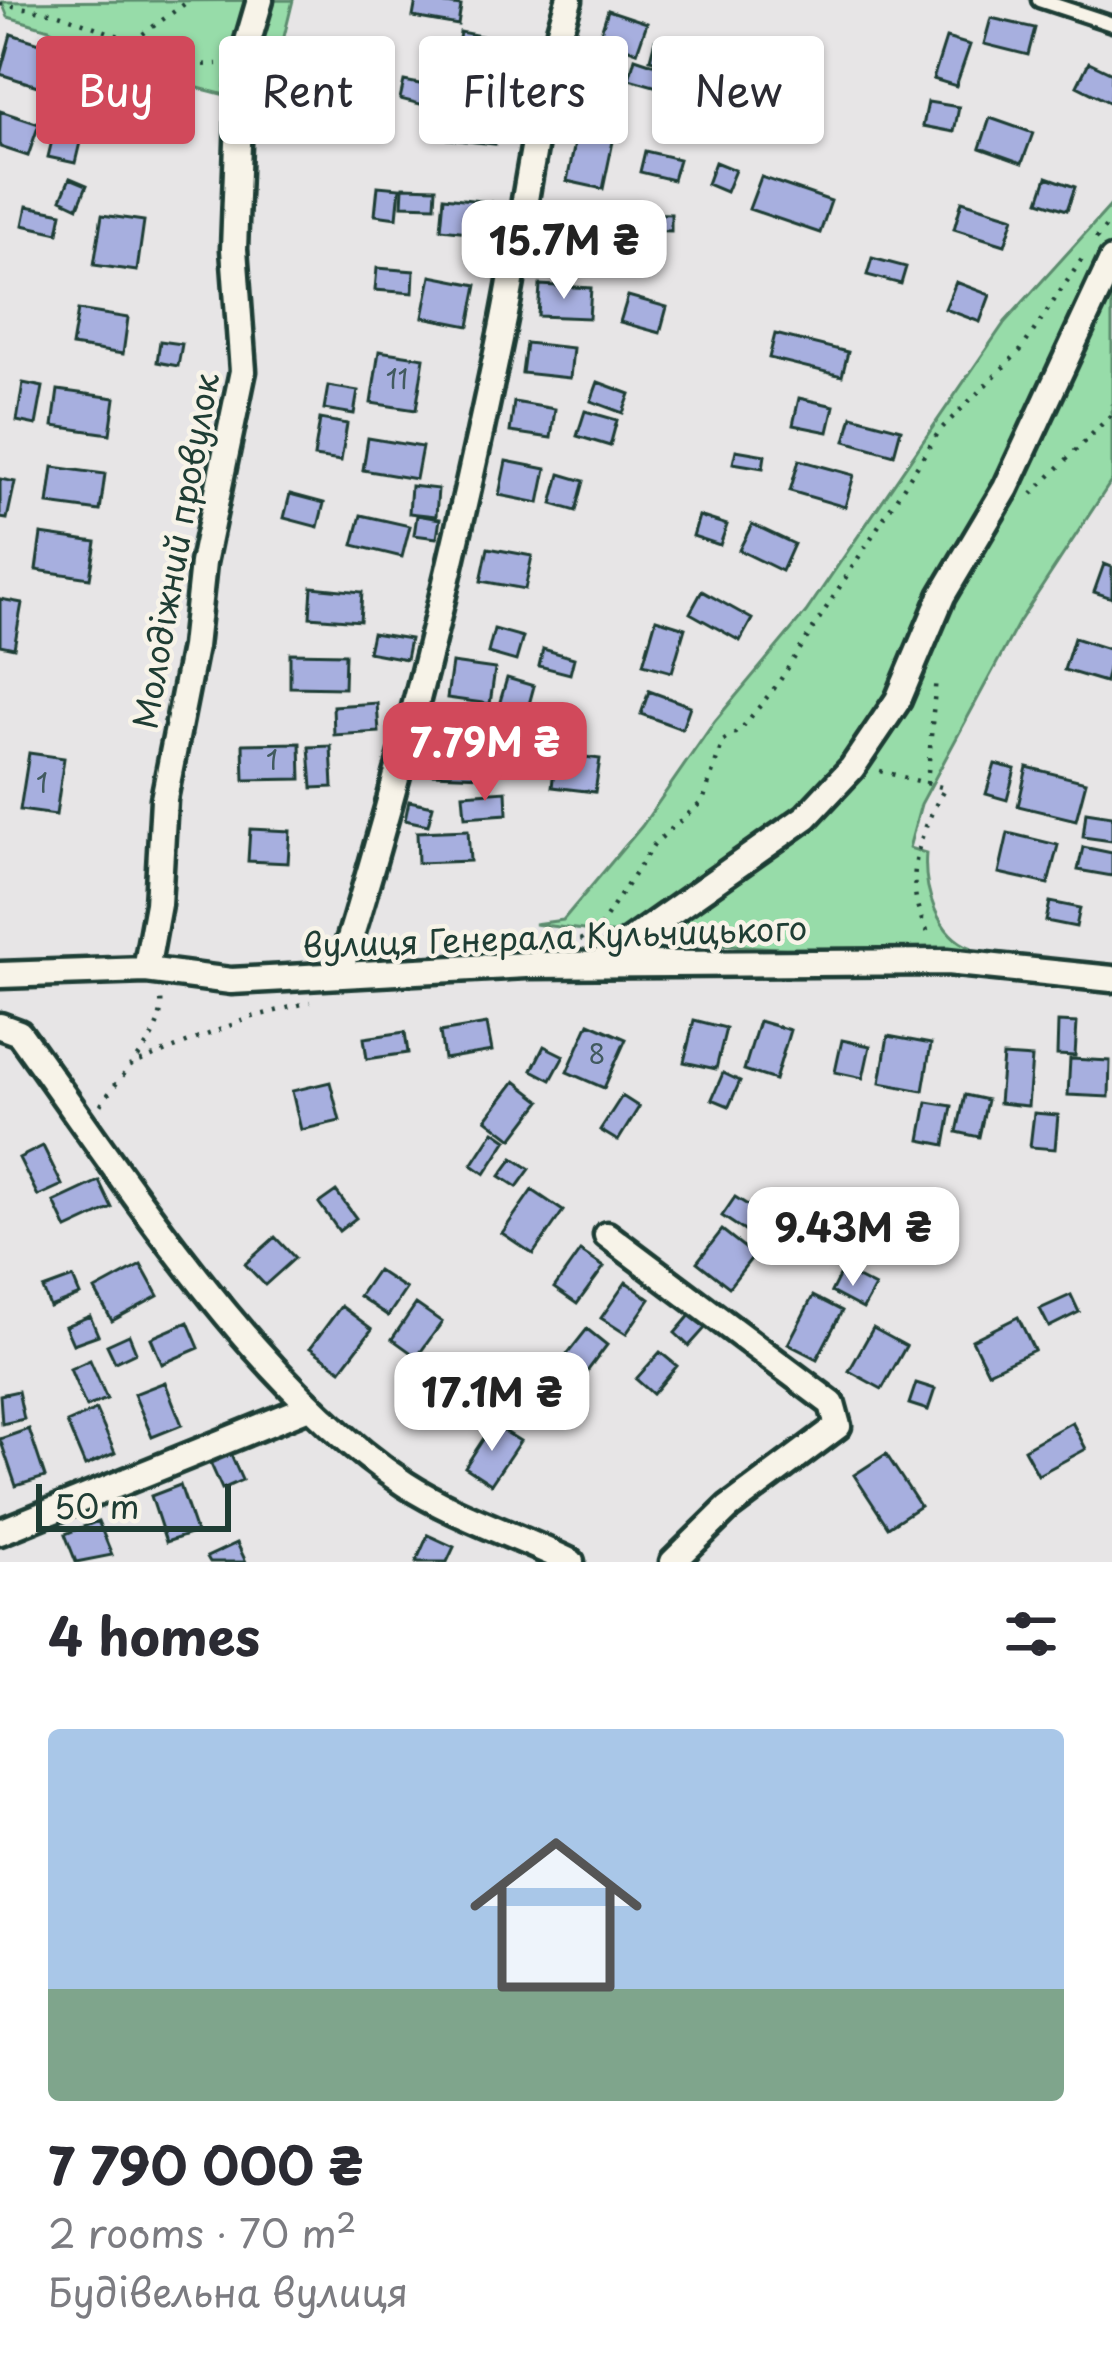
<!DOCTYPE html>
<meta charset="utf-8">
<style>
:root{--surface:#fff;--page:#f2f2f3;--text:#2b2b33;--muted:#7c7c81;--line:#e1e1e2;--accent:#d1495b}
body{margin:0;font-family:"Playpen Sans",sans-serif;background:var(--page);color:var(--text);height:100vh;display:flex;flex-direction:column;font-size:45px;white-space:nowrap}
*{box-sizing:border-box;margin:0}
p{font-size:39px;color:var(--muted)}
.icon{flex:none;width:66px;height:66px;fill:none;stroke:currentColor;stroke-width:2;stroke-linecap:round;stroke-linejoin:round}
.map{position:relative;height:1562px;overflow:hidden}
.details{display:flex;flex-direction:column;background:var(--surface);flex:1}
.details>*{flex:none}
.hud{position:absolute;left:36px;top:36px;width:1041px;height:108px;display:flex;gap:24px}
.scale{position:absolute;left:36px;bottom:30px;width:195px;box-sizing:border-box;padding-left:12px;border:6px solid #1f3d34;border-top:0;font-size:33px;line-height:42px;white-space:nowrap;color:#1f3d34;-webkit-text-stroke:9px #f7f3e8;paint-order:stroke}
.price{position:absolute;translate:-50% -102px;padding:0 27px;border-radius:24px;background:#fff;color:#222;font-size:39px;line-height:78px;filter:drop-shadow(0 3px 6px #0008)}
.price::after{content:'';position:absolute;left:50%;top:72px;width:36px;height:27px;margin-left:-18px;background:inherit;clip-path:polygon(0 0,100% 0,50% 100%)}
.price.active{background:var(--accent);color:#fff}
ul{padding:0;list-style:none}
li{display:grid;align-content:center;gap:24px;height:636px;padding:0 48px}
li+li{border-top:3px solid var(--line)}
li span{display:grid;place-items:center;height:372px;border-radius:12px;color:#555}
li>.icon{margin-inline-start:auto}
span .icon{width:216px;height:216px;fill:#fffc;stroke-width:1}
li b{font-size:51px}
h2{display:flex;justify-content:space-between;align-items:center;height:144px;padding:0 48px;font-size:51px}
.chip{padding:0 42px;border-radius:12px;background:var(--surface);box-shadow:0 3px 9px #0004;font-size:42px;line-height:108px}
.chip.active{background:var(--accent);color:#fff}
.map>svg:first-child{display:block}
.green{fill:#97dca9;stroke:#5b8c6e;stroke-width:3}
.building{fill:#a7afdf;stroke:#1f3d34;stroke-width:3}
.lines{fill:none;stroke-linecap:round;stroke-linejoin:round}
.lane-casing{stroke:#1f3d34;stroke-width:21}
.street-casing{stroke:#1f3d34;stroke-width:33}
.path{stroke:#1f3d34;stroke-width:4.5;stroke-dasharray:3 9;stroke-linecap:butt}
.lane{stroke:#f7f3e8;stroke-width:12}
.street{stroke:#f7f3e8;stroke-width:24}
.labels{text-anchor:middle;stroke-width:9;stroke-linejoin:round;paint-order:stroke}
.number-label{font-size:27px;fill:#415a5f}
.street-label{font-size:33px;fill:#1f3d34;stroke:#f7f3e8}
</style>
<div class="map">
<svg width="1112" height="1562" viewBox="0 0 1112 1562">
<rect width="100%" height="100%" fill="#e7e5e6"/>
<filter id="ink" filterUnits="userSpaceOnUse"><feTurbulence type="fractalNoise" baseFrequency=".00833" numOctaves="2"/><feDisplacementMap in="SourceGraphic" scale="24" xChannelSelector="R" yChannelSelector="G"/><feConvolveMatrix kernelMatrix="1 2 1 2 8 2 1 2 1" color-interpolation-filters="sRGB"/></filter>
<g filter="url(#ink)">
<path class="green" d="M293 0 267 106 122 68 49 29 8 17 2 2Z
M1112 204V480L1019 622 921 804 909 848 926 853C923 888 937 936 972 948 827 958 678 942 534 924L563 920 642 826 715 721 806 612 1005 322Z"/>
<path class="building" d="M416 0 461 6 458 25 413 17Z
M608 10 647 23 637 52 599 38Z
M991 18 1035 28 1028 55 984 44Z
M460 32 517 43 510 81 454 71Z
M11 34 59 49 47 89 0 74Z
M946 38 970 45 956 86 933 79Z
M655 40 686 49 680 68 650 59Z
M635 58 674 71 668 90 629 79Z
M1089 62 1112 73 1111 103 1077 86Z
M581 66 623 77 613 113 571 102Z
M404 81 440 88 436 108 400 99Z
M86 88 104 91 100 120 81 117Z
M928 102 959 107 954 132 923 126Z
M452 103 499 108 495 144 448 139Z
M0 111 39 124 28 156 0 147Z
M990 118 1033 133 1022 163 980 148Z
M56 124 83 130 75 163 48 157Z
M579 124 615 132 603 189 567 181Z
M645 151 679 159 673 180 640 172Z
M715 162 735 170 726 192 707 184Z
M761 177 831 201 820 233 749 209Z
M1047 177 1075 187 1067 210 1039 201Z
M70 178 87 185 78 207 61 199Z
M378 186 400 188 397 218 375 215Z
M403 187 436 188 435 206 402 205Z
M444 197 491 202 487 234 441 229Z
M962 201 1014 217 1005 245 954 229Z
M558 204 606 214 599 244 552 233Z
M27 206 62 213 58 233 23 225Z
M636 213 671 214V231L636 230Z
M102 215 144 221 137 271 94 265Z
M872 258 906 267 901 284 867 275Z
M377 268 414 271 413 293 375 290Z
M431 276 477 285 469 326 423 317Z
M956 282 990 295 980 322 945 309Z
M540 285 591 288 589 318 538 316Z
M628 296 667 307 660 333 620 322Z
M78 310 128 318 123 354 72 346Z
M775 334 848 352 842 376 769 358Z
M160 341 182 344 178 366 157 362Z
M526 343 573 348 570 378 522 373Z
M379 351 424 358 416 410 371 403Z
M598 382 630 394 623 413 591 401Z
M23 383 43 387 36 425 17 421Z
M328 386 358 391 354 414 324 409Z
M58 390 115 398 110 434 53 426Z
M799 398 834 406 828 432 793 425Z
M514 402 555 409 551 438 510 432Z
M585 411 617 420 610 446 577 436Z
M852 416 901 429 894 455 845 441Z
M320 419 347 424 341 461 314 457Z
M368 438 422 447 416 479 363 470Z
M736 450 765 455 763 468 733 463Z
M799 460 854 475 845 507 790 491Z
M506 461 546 469 539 503 499 495Z
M53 467 105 474 100 511 48 504Z
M560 474 584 481 576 511 552 504Z
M0 479 15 482 7 519 0 518Z
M411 486 438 489 436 516 409 513Z
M290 494 324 503 318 527 284 518Z
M361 515 410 526 402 557 353 545Z
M417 515 440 519 437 538 414 535Z
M699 516 727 525 720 545 693 536Z
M752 524 794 544 782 571 739 550Z
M41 534 96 542 90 578 36 570Z
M488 548 532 556 525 589 481 581Z
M1104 564 1112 567V598L1094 592Z
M312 587 362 592 360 621 310 617Z
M702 591 752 619 740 641 690 613Z
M0 599 22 603 14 648 0 645Z
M656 619 685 628 672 672 643 664Z
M494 629 523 637 516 661 488 653Z
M372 633 410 639 406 659 368 652Z
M1074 638 1112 650 1105 682 1064 670Z
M543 649 574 658 570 674 539 666Z
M290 653 345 654 344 688 290 687Z
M452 663 495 669 490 704 447 698Z
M507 678 534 686 524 723 496 715Z
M649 691 690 706 682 729 641 714Z
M377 703 379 732 334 735 333 706Z
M435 741 484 744 483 776 433 774Z
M300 743 301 779 244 780 243 744Z
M331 746 333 787 312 788 309 747Z
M29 753 64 758 56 815 20 810Z
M556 753 600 759 595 792 552 787Z
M995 764 1015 769 1007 800 986 794Z
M1027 767 1086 782 1076 820 1018 806Z
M506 791 507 814 465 817 463 794Z
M409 801 433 806 428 825 405 820Z
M1086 812 1112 816V841L1083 837Z
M250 829 290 831 288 863 248 861Z
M468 830 470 861 418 863 417 832Z
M1008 833 1058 845 1048 884 999 873Z
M1083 847 1112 853V876L1078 870Z
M1050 902 1080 908 1076 927 1046 921Z
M694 1020 726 1028 716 1069 684 1062Z
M759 1021 790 1030 775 1080 744 1070Z
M1058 1022 1077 1023 1075 1056 1057 1055Z
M589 1023 626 1039 604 1088 567 1072Z
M487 1024 492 1051 444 1059 440 1032Z
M405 1032 408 1053 367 1059 364 1038Z
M888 1036 931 1044 923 1091 880 1083Z
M842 1040 870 1046 863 1078 835 1072Z
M544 1046 564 1056 551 1080 532 1070Z
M1003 1056 1032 1058 1028 1106 999 1103Z
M1070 1059 1110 1061 1109 1097 1068 1095Z
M723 1073 740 1081 729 1106 712 1099Z
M515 1081 541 1101 512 1139 486 1119Z
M330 1082 340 1121 301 1130 292 1091Z
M965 1095 987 1100 979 1137 957 1132Z
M622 1096 639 1107 618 1141 600 1130Z
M927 1102 952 1106 945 1145 920 1140Z
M1034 1113 1058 1115 1055 1149 1030 1147Z
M494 1131 507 1140 485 1174 472 1165Z
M43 1146 62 1185 38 1196 19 1158Z
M513 1158 530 1169 517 1187 500 1176Z
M99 1181 112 1208 67 1229 54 1202Z
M532 1190 563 1211 533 1254 502 1233Z
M336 1191 356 1218 339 1231 319 1203Z
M735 1197 762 1214 749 1234 722 1216Z
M775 1214 790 1223 778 1242 763 1233Z
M722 1230 754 1255 729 1287 697 1262Z
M275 1237 295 1258 265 1285 245 1264Z
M580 1251 604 1267 577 1304 554 1288Z
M141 1265 158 1296 112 1321 95 1290Z
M377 1270 406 1289 388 1316 359 1296Z
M842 1270 875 1287 863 1309 831 1292Z
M73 1278 80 1295 50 1307 43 1289Z
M626 1282 650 1299 626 1334 601 1318Z
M1071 1295 1079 1312 1049 1327 1040 1309Z
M813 1296 842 1311 817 1359 788 1344Z
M416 1304 442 1322 417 1357 392 1339Z
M341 1306 372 1329 341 1370 310 1348Z
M692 1313 707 1326 689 1346 675 1333Z
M90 1316 98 1335 73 1344 65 1326Z
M1018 1317 1034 1350 988 1372 972 1340Z
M188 1322 199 1348 162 1364 151 1338Z
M873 1328 906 1346 882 1389 849 1371Z
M587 1329 607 1345 586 1373 565 1357Z
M129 1335 136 1352 115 1362 107 1345Z
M660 1352 677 1366 653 1394 636 1379Z
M90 1360 107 1399 86 1407 70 1369Z
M436 1372 455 1383 436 1416 416 1405Z
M526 1375 548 1391 529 1418 507 1402Z
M165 1382 182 1425 152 1437 134 1394Z
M916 1383 935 1389 928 1410 909 1404Z
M18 1391 24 1419 2 1424 0 1395Z
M96 1410 115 1453 85 1466 67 1423Z
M1072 1422 1086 1449 1038 1475 1024 1449Z
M493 1424 520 1441 491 1484 465 1467Z
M29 1429 45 1477 16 1486 0 1439Z
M230 1453 242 1480 222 1489 210 1462Z
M886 1454 920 1506 888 1527 854 1475Z
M180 1485 196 1532 166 1542 151 1496Z
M98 1521 112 1555 76 1562 65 1534Z
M428 1535 454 1547 447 1562H416Z
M237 1543 246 1562H210L207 1557Z"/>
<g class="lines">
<defs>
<path id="lane" d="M1039 0 1112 24"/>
<path id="street" d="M599 963 806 817 852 768 898 700 942 596 1006 488 1112 260
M146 970 158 904 164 799 194 647 203 563 243 371 234 249 241 65 260 0
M339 974C403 771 457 547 500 339 524 226 534 110 569 0
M0 975 146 970 231 981 526 965 947 962 1112 979
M0 1026 19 1033C124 1178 255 1385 405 1484 454 1516 518 1536 571 1562
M607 1235 832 1404 838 1426 728 1508 673 1562
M0 1532 309 1407"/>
</defs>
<use href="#lane" class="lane-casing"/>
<use href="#street" class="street-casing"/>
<path class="path" d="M0 4 56 13 133 41 179 66 217 64
M133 41 190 0
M1096 239 1112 219
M1032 494 1112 414
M880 771 945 788C917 836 900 887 931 938
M927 784 936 677
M580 940 599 928 654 844 703 801 723 741 741 729 777 685 940 430 1021 350 1086 253
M129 1066 249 1018 310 1002
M101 1105C121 1071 165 1040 161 998"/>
<use href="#lane" class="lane"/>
<use href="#street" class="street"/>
</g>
</g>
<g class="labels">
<g class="number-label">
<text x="397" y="389">11</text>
<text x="272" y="770">1</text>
<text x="42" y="793">1</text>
<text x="597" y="1064">8</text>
</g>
<g class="street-label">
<text transform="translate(176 551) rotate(-80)" y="12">Молодіжний провулок</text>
<text transform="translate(555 937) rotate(-2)" y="12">вулиця Генерала Кульчицького</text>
</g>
</g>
</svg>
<div class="scale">50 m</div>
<b class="price" style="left:564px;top:302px">15.7M ₴</b>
<b class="price active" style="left:485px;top:804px">7.79M ₴</b>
<b class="price" style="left:853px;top:1289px">9.43M ₴</b>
<b class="price" style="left:492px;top:1454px">17.1M ₴</b>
<div class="hud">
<a class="chip active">Buy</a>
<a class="chip">Rent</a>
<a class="chip">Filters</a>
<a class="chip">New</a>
</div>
</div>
<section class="details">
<h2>4 homes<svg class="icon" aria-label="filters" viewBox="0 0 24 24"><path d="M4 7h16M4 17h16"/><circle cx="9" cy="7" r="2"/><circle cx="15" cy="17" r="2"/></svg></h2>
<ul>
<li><span style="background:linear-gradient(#a9c7e8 70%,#7fa58c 0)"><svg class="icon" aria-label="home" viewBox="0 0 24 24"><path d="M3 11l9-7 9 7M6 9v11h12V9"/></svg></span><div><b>7 790 000 ₴</b><p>2 rooms · 70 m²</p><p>Будівельна вулиця</p></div></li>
</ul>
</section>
